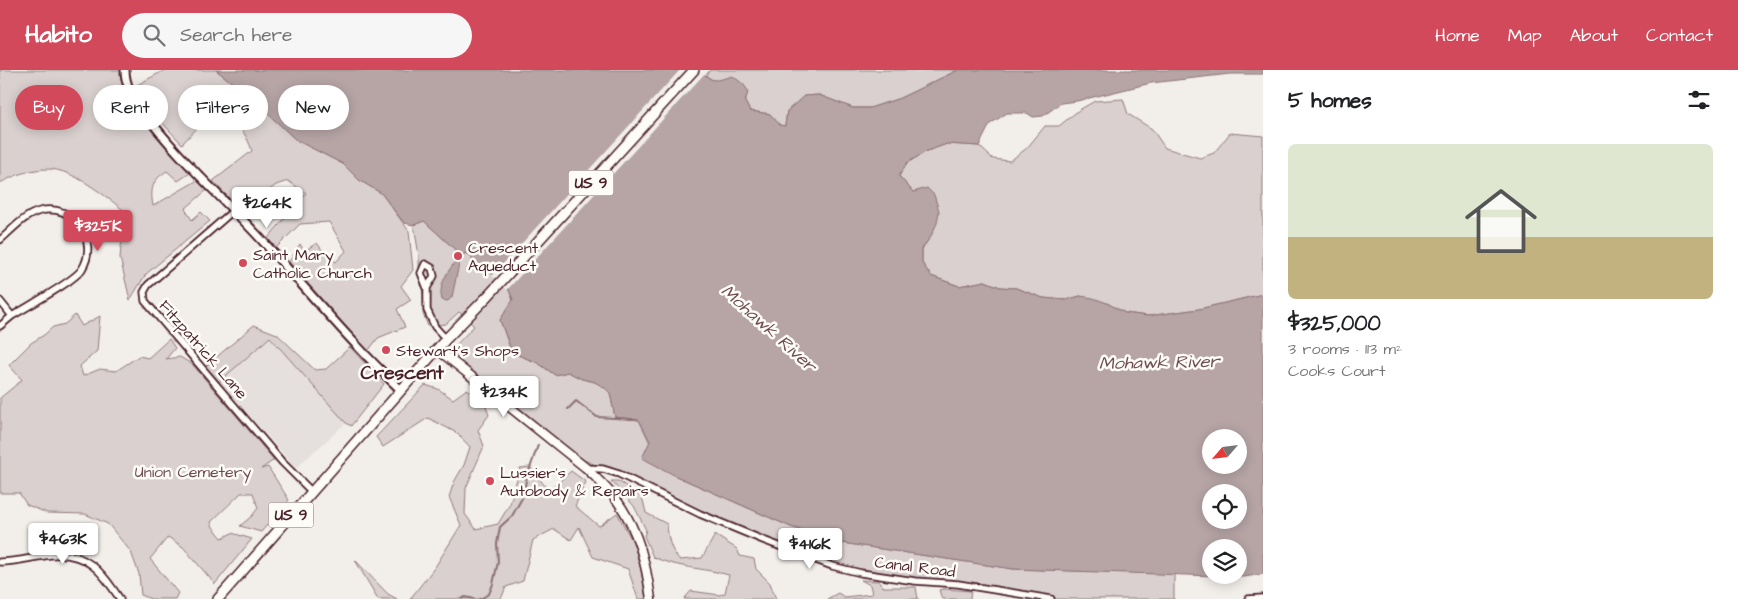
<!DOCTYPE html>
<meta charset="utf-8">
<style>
:root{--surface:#fff;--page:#f6f6f6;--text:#202124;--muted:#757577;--line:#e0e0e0;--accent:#d1495b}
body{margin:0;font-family:"Architects Daughter",sans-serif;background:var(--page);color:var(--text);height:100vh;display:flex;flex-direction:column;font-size:19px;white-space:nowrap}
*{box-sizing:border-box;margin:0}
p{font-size:16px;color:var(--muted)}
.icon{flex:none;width:28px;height:28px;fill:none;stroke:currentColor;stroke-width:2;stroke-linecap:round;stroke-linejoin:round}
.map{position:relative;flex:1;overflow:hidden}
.panel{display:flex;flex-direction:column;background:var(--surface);width:475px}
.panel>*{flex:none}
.banner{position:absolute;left:15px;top:15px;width:475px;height:45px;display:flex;gap:10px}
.needle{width:32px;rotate:242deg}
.controls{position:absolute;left:1202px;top:359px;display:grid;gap:10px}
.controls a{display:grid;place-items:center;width:45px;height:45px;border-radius:50%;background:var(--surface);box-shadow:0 2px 12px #0003;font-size:25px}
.price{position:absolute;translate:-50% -42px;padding:0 11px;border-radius:5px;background:#fff;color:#222;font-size:16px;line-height:32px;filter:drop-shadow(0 1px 2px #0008)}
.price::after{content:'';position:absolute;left:50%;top:30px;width:15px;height:11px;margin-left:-8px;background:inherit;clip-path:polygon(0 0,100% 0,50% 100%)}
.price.on{background:var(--accent);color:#fff}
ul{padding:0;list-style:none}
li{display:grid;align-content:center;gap:10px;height:265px;padding:0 25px}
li+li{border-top:1px solid var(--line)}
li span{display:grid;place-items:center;height:155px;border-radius:8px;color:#555}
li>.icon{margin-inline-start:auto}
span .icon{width:90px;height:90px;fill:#fffc;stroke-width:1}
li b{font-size:21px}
h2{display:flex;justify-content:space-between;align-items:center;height:60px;padding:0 25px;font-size:21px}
.tag{padding:0 18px;border-radius:22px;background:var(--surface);box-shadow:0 2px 12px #0003;font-size:18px;line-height:45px}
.tag.on{background:var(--accent);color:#fff}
header{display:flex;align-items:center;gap:30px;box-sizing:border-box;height:70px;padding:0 25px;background:var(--accent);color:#fff}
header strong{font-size:24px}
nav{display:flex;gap:28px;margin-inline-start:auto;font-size:18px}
.search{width:350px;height:45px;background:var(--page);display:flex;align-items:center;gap:12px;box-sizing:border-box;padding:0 18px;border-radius:28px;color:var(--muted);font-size:19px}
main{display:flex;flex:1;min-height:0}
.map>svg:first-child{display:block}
.built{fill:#e5dfdd}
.green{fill:#d9d0cf;stroke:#92787d}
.water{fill:#b7a5a6;stroke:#8b6f75;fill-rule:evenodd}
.pier{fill:#f2efeb}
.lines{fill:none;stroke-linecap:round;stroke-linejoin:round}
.stream{stroke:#8b6f75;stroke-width:2}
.minor-casing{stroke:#4a1f2b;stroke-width:9}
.tertiary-casing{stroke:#4a1f2b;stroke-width:11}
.secondary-casing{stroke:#4a1f2b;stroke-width:11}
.primary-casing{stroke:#4a1f2b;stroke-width:12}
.minor{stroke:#fdfcf7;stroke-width:5.5}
.tertiary{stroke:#fdfcf7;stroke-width:7}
.secondary{stroke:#fdfcf7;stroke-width:8}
.primary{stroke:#fdfcf7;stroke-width:9}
.poi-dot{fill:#d1495b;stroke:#fdfcf7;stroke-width:2}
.labels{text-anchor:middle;stroke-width:5;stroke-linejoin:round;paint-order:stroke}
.shield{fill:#fdfcf7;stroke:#806168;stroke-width:1}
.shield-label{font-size:15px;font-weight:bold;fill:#4a1f2b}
.poi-label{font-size:16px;fill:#4a1f2b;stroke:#fdfcf7;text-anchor:start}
.street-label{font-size:16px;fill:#4a1f2b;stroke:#fdfcf7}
.park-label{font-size:16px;fill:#6e4b54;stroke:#fdfcf7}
.water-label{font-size:18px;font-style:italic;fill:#704e56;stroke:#fdfcf7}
.quarter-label{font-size:19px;font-weight:bold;fill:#4a1f2b;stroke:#fdfcf7}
</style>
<header>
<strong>Habito</strong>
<div class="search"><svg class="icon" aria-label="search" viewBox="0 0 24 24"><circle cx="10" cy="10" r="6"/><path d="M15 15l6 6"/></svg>Search here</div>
<nav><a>Home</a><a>Map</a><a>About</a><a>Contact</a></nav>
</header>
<main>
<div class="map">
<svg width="1263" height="529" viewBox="0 0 1263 529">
<rect width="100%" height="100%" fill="#f2efeb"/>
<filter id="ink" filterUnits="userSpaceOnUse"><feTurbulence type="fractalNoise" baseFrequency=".02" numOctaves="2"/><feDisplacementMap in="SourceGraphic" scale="10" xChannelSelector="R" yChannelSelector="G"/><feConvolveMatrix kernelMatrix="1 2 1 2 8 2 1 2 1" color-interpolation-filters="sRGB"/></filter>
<g filter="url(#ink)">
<path class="built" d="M270 267 346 353 296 398 219 312Z"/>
<path class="green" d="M0 0H120C122 37 149 56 172 81 178 88 184 96 190 103L178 111 167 101C152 110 150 119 153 136L198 110 208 119 185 139 192 150 201 142 210 151 146 204 130 230 120 188 123 157 122 139C104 125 72 99 48 99 31 99 15 105 0 113Z
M165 0H216L248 25 296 70 343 94 359 110 381 123 409 161 413 200 401 216 411 230 397 239 405 257 378 268 368 281 289 192 300 174 304 181 317 173 325 184 336 192 346 181 329 152 300 154 276 178 268 168 306 123 288 111 276 115 242 142 213 111 252 81C247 63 231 43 216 32L202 36V53L182 74 142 31 135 16Z
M710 0H958L900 28 870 38H853L819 25 804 26 787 41 785 56H780L770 44 750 41 745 32 748 21C730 0 719 19 706 5Z
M1123 29 1128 44 1152 59 1165 78 1200 88 1214 83 1230 63 1263 66V224L1199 239 1148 246 1125 243 1107 233 1080 226 1067 230 1043 228 1016 218 1000 217 985 211 959 216 931 206 922 193V179L931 166 913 122 899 106 907 93 927 81 947 74 979 76 993 89 1010 91 1027 78 1045 56H1059L1079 40 1095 31Z
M424 151 461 185 446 205 457 199 460 189 465 183 472 186 480 200 486 199C499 208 509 215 513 231L500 250 510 278 518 285 538 293 555 305 568 302 582 309 595 312 605 318 610 323 615 347 639 350 661 396 676 406 791 457 842 473 1013 499 1174 504V529H1051L861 503 821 493 584 390 546 362 456 288 454 277 474 256 459 242 446 254 428 256 423 244V225L419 202V186L414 155Z
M75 245 82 256 100 246 97 281 80 296 83 306 100 299 116 301 139 286 148 288 169 269 175 278 166 289 180 287 193 295 274 390 261 399 268 397 289 430 261 462 240 456 252 446 258 438 253 423H241L211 452 213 457 222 468 232 463 252 469 215 514 183 477 168 467 150 489 178 523 175 529H151L141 525 139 504 131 482 108 454 85 444 47 443 27 435 19 423H0V328L22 310 9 295 31 273 44 265 53 257 65 254Z
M254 255 277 264 315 300 326 299 350 277 384 314 351 356 346 353 270 267 219 312 205 297Z
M425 315 438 319 453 329 467 319 484 331 489 345 478 360 484 376 466 418 465 444 476 459 498 454 510 434 520 398 530 397 549 421 571 401 586 412 575 436 599 456 617 443 633 472 641 500 646 529H638L628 499 593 487 579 457 571 470 554 459 533 470 523 511 506 517 501 529H410L435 497 461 455 449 427 454 412 464 395 470 377 457 363 428 348 383 377 376 367Z
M611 411H618L642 426 646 443 667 454C668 468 670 480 680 490L702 488 715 465 737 479 740 486 754 489 756 499 770 513 776 529H684L691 521 720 525 725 523 729 505C704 498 677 498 653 487L644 466 646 460 634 436Z
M355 490 388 524 397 529H378Z
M861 510 879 511 883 517H916L918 529H827L838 523 844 527 872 524 870 515Z
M944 519 971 521 970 529H942L939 520Z"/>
<path class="water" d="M216 0H700C703 3 706 6 709 8 715 13 726 7 733 6L744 15 748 21 745 32 750 41 770 44 780 55 785 56 787 41 804 26 819 25 853 38H870L900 28 958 0H1263V4H1230L1151 13 1077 31 1061 33 1043 46 1033 47 1027 43H1007L990 54 979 76 947 74 927 81 907 93 899 106 913 122 927 118 934 125 939 141 937 153 931 166 922 179V193L931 206 959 216 985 211 1000 217 1016 218 1043 228 1066 230 1080 226 1093 228 1107 233 1125 243 1148 246 1199 239 1263 224V504L1244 507 1013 499 842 473 791 457 676 406 642 388 650 371 639 350 615 347 610 323 605 318 595 312 582 309 568 302 555 305 538 293 518 285 510 277 500 250 513 230C509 215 499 208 486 200 476 201 471 196 472 186L465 183 460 189 452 227 448 231 442 230C437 213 451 197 461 185L424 151 414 155 404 153 381 123 359 110 343 94 296 70 248 25ZM1211 368H1239V395H1211ZM1211 422H1239V450H1211ZM1211 478H1239V505H1211Z"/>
<path class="pier" d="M680 0H704L706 2 507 220 499 210 492 206Z"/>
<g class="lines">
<path class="stream" d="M568 339 576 331 597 347 632 349
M462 529 465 527 475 529
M480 529 489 524 493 514 498 492 497 474 500 457 512 446 522 428 527 407 538 375"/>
<defs>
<path id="minor" d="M234 140 148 215 144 222 145 231 282 392 311 421
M0 170C12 160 24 145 40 141 73 132 100 171 82 199 75 211 26 237 12 246L0 231
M427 218 434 206 432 198 425 194 421 203 427 218V240L435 257 446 269
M0 256 12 246
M586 398 603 399 619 404 700 444 763 470 832 496 861 503 915 511 958 514 1051 529
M0 492C17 492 33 487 50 485 87 481 101 501 120 529
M1248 529 1263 528"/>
<path id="tertiary" d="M125 0C125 15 134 30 143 41 176 86 221 126 259 167 306 218 350 272 401 320"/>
<path id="secondary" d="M437 279 586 398C597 409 609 419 618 432 639 462 646 494 651 529"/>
<path id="primary" d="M218 529 446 269 488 226 694 0"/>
</defs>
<use href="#minor" class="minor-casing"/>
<use href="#tertiary" class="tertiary-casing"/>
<use href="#secondary" class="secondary-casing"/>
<use href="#primary" class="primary-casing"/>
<use href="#minor" class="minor"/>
<use href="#tertiary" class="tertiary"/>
<use href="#secondary" class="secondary"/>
<use href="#primary" class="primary"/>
</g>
</g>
<g class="poi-dot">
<circle cx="458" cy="186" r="5"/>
<circle cx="243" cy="193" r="5"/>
<circle cx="386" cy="280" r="5"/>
<circle cx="490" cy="411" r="5"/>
</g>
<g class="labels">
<g class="shield">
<rect x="568.5" y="100.5" width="45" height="25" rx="4"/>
<rect x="268.5" y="432.5" width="45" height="25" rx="4"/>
</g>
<g class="shield-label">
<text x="591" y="118">US 9</text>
<text x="291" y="450">US 9</text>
</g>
<g class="poi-label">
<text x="468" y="183">Crescent<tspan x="468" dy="18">Aqueduct</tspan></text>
<text x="253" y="190">Saint Mary<tspan x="253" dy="18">Catholic Church</tspan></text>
<text x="396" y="286">Stewart's Shops</text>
<text x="500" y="408">Lussier's<tspan x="500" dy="18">Autobody &amp; Repairs</tspan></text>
</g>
<g class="street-label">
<text transform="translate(204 279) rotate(49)" y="6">Fitzpatrick Lane</text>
<text transform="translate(915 496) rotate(7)" y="6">Canal Road</text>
</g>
<g class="park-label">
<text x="193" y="407">Union Cemetery</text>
</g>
<g class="water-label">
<text transform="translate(769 258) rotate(42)" y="6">Mohawk River</text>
<text transform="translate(1159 292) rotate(-1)" y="6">Mohawk River</text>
</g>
<g class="quarter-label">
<text x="402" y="309">Crescent</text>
</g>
</g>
</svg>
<div class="controls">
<a><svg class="needle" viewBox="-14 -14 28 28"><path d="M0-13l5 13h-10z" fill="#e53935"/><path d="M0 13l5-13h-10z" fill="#757577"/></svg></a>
<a><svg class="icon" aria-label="locate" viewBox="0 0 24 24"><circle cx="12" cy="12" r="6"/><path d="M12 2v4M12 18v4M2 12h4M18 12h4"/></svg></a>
<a><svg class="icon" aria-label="layers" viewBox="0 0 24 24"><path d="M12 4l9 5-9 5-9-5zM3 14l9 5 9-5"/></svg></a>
</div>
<b class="price" style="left:267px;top:159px">$264K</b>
<b class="price on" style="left:98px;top:182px">$325K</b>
<b class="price" style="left:504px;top:348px">$234K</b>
<b class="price" style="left:63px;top:495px">$463K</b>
<b class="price" style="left:810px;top:500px">$416K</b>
<div class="banner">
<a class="tag on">Buy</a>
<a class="tag">Rent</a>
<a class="tag">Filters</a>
<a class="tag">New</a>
</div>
</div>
<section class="panel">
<h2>5 homes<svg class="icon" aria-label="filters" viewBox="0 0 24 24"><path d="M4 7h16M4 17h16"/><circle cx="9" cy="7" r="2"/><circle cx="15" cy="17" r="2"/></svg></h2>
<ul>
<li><span style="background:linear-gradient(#dfe7d0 60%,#c2b280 0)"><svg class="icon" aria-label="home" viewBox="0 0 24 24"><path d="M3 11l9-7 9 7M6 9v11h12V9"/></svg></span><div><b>$325,000</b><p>3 rooms · 113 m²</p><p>Cooks Court</p></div></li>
</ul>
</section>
</main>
